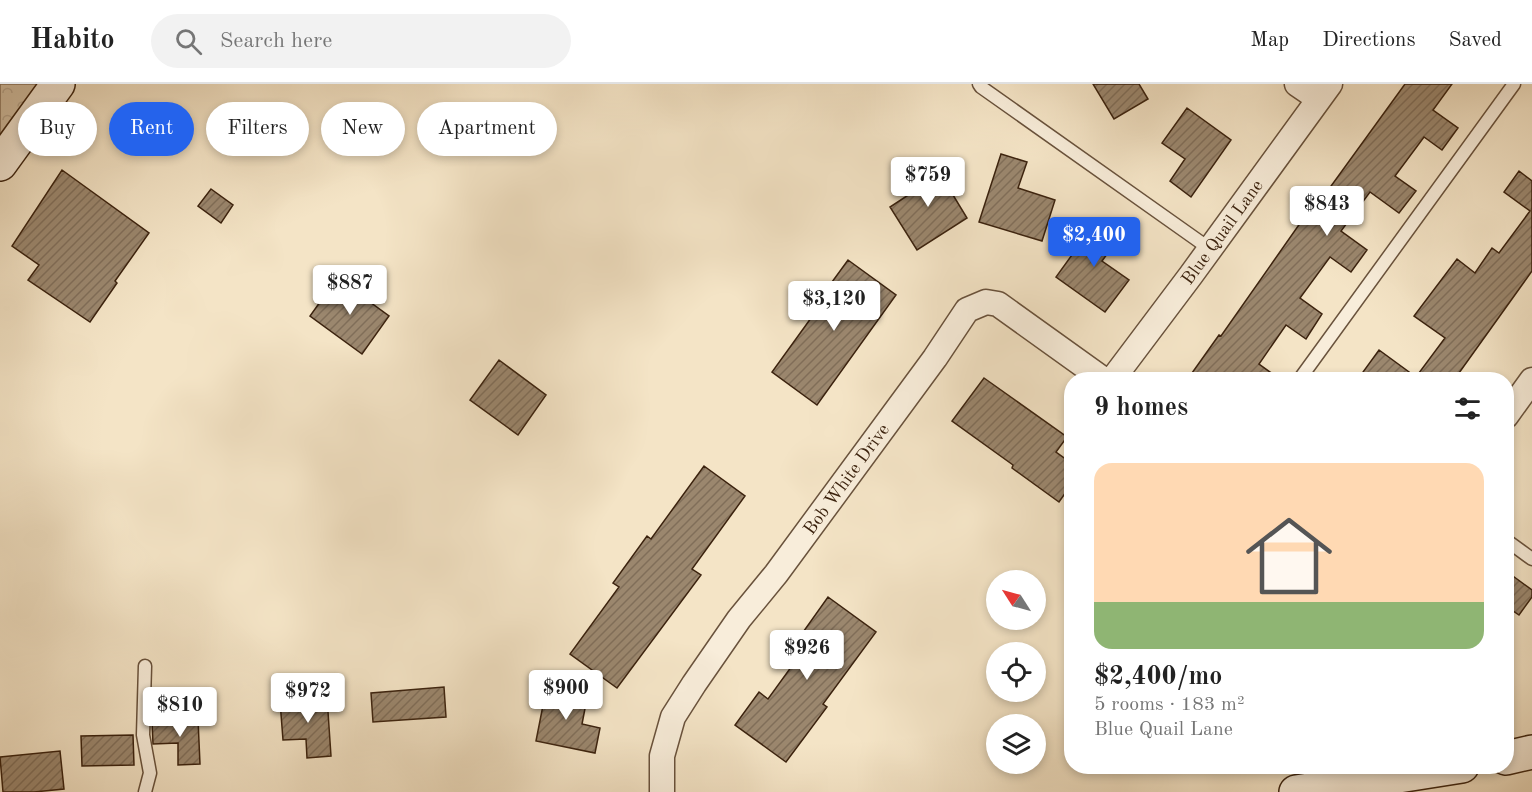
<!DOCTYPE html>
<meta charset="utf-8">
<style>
:root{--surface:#fff;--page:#f2f2f2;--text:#222;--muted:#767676;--line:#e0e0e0;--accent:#2563eb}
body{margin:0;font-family:"Old Standard TT",serif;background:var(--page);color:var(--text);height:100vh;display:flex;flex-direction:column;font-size:22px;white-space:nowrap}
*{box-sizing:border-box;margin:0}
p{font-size:20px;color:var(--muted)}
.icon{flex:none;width:33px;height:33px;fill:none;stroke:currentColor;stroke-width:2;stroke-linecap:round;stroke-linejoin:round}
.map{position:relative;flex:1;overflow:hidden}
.drawer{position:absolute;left:1064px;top:288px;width:450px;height:402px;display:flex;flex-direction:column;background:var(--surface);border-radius:24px;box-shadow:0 3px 9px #0003}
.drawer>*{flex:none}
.banner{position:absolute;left:18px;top:18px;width:570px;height:54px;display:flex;gap:12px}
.needle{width:39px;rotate:306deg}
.buttons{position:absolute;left:986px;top:486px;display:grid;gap:12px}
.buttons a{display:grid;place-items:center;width:60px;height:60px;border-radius:50%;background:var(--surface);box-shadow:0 3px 9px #0003;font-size:30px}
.price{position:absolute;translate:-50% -51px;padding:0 14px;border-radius:6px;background:#fff;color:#222;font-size:20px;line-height:39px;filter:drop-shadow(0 2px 3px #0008)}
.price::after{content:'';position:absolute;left:50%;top:36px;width:18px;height:14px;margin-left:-9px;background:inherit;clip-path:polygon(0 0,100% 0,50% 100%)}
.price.current{background:var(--accent);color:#fff}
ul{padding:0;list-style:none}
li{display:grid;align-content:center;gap:12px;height:318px;padding:0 30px}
li span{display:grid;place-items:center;height:186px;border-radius:18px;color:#555}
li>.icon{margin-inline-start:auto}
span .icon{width:108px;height:108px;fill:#fffc;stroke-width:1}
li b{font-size:26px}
h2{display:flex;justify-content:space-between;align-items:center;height:72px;padding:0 30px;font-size:26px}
.chip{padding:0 21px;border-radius:27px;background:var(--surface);box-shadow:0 3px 9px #0003;font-size:21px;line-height:54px}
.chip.current{background:var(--accent);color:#fff}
header{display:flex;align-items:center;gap:36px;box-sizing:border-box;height:84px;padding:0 30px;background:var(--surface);border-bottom:2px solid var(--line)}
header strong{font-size:28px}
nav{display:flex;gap:33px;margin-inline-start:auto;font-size:21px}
.search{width:420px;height:54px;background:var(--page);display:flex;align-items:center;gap:15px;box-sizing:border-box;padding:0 21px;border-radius:33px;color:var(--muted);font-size:22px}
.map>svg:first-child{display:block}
.forest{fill:url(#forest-crowns);stroke:#88725a;stroke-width:1.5}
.building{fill:url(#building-hatch);stroke:#3b220e;stroke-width:1.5}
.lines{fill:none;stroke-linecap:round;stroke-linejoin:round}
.lane-casing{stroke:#69523c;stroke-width:15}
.street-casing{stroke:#69523c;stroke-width:27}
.secondary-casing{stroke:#3b220e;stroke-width:36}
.lane{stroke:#f8edda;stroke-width:12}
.street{stroke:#f8edda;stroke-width:24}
.secondary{stroke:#f8edda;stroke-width:33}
.labels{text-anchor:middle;stroke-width:6;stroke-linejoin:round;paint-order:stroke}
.street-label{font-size:18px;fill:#3b220e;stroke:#f8edda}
</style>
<header>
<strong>Habito</strong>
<div class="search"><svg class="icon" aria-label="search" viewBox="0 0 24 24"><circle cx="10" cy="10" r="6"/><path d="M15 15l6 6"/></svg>Search here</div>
<nav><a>Map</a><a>Directions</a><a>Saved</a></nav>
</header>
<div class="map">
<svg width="1532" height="708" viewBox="0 0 1532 708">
<defs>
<pattern id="forest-crowns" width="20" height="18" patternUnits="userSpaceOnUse" patternTransform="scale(1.5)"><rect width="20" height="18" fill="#d5c3a7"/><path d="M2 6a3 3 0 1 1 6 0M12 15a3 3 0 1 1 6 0" fill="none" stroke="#b8a78f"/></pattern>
<pattern id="building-hatch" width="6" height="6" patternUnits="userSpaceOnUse" patternTransform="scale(1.5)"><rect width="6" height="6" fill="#9b876e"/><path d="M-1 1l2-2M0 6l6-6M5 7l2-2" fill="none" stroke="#806e59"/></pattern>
</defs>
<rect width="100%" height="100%" fill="#f4e4c6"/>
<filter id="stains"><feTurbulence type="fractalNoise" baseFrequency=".00333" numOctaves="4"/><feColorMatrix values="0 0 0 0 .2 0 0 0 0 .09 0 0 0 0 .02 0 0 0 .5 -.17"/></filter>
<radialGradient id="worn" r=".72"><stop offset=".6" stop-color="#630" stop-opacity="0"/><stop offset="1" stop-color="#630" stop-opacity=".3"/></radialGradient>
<path class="forest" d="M0 0H40L0 55Z"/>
<path class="building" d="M1093 0H1139L1148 15 1114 35Z
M1405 0H1452L1433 26 1458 44 1442 66 1424 53 1395 92 1416 107 1399 129 1370 108 1341 147 1367 166 1351 188 1330 173 1300 214 1322 230 1306 255 1286 241 1259 280 1281 296H1187L1219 251 1221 252 1310 125 1313 127Z
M1187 24 1231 56 1191 113 1170 97 1185 75 1162 59Z
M1001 70 1027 78 1018 104 1055 116 1042 157 979 138Z
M933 78 967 134 917 166 890 123 916 106 908 93Z
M62 86 149 149 115 197 117 199 90 238 28 196 39 181 12 162Z
M1519 87 1532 97V187L1454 296H1374L1363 288 1379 266 1416 293 1445 254 1414 232 1457 175 1475 189 1492 164 1499 169 1530 127 1504 108Z
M211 105 233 121 221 139 198 122Z
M1098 135 1121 151 1102 177 1129 196 1105 228 1056 193Z
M848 176 896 211 817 321 772 288 819 223 816 220Z
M337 194 389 232 362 270 310 232Z
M499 276 546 311 518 351 470 316Z
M984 294 1067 353 1056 368 1071 379V401L1059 418 1012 384 1013 381 952 337Z
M704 382 745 412 692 485 701 491 617 604 570 570 619 503 613 499 647 452 651 455Z
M1506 487 1532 506V513L1519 531 1506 522Z
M828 513 876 548 823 620 827 623 786 678 735 641 759 608 768 615 805 564 796 558Z
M547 601 588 609 582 640 600 644 595 669 536 657Z
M444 603 446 633 373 638 371 609Z
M327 613 331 672 307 674 306 655 283 656 280 617Z
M198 635 200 680 178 681V659L153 660 152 637Z
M133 651 134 681 82 682 81 652Z
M60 667 64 705 34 708H3L0 673Z"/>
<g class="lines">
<defs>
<path id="lane" d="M979 0 981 3 1210 165
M1299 296 1514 0
M1506 456 1532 475
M145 582 143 651 150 689 145 708"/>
<path id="street" d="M1297 0 1319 15
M1112 296 1191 191 1330 0
M1506 332 1532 296
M662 708V672L673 633 694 600 739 535 776 490 935 274 967 226 986 218 998 220 1104 296"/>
<path id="secondary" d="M0 80 58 0
M1506 674 1532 668
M1296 708 1462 682"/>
</defs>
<use href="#lane" class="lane-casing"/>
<use href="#street" class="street-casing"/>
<use href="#secondary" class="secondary-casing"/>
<use href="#lane" class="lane"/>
<use href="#street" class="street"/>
<use href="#secondary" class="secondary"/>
</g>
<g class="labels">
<g class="street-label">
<text transform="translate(1222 148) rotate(-54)" y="6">Blue Quail Lane</text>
<text transform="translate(846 395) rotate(-54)" y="6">Bob White Drive</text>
</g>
</g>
<rect width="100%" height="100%" filter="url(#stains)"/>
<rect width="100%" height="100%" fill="url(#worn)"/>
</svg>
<div class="buttons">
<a><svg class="needle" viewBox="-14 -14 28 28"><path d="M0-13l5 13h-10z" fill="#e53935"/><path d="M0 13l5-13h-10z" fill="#767676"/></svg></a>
<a><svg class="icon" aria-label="locate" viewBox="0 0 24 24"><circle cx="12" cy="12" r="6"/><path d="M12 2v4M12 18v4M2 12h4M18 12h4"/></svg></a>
<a><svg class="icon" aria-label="layers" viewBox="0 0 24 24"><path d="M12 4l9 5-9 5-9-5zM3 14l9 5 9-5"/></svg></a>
</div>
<b class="price" style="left:928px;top:124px">$759</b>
<b class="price" style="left:1327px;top:153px">$843</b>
<b class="price current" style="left:1094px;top:184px">$2,400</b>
<b class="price" style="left:350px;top:232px">$887</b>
<b class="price" style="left:834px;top:248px">$3,120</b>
<b class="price" style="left:807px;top:597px">$926</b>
<b class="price" style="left:566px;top:637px">$900</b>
<b class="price" style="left:308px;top:640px">$972</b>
<b class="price" style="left:180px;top:654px">$810</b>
<div class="banner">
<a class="chip">Buy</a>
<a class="chip current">Rent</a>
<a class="chip">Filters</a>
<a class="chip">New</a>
<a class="chip">Apartment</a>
</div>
<section class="drawer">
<h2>9 homes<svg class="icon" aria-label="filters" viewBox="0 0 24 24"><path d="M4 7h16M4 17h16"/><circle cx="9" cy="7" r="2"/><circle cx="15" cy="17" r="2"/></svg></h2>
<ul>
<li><span style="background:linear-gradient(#ffd9b3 75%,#8fb573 0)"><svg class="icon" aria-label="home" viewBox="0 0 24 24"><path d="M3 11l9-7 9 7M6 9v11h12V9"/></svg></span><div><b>$2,400/mo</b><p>5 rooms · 183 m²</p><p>Blue Quail Lane</p></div></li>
</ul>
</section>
</div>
